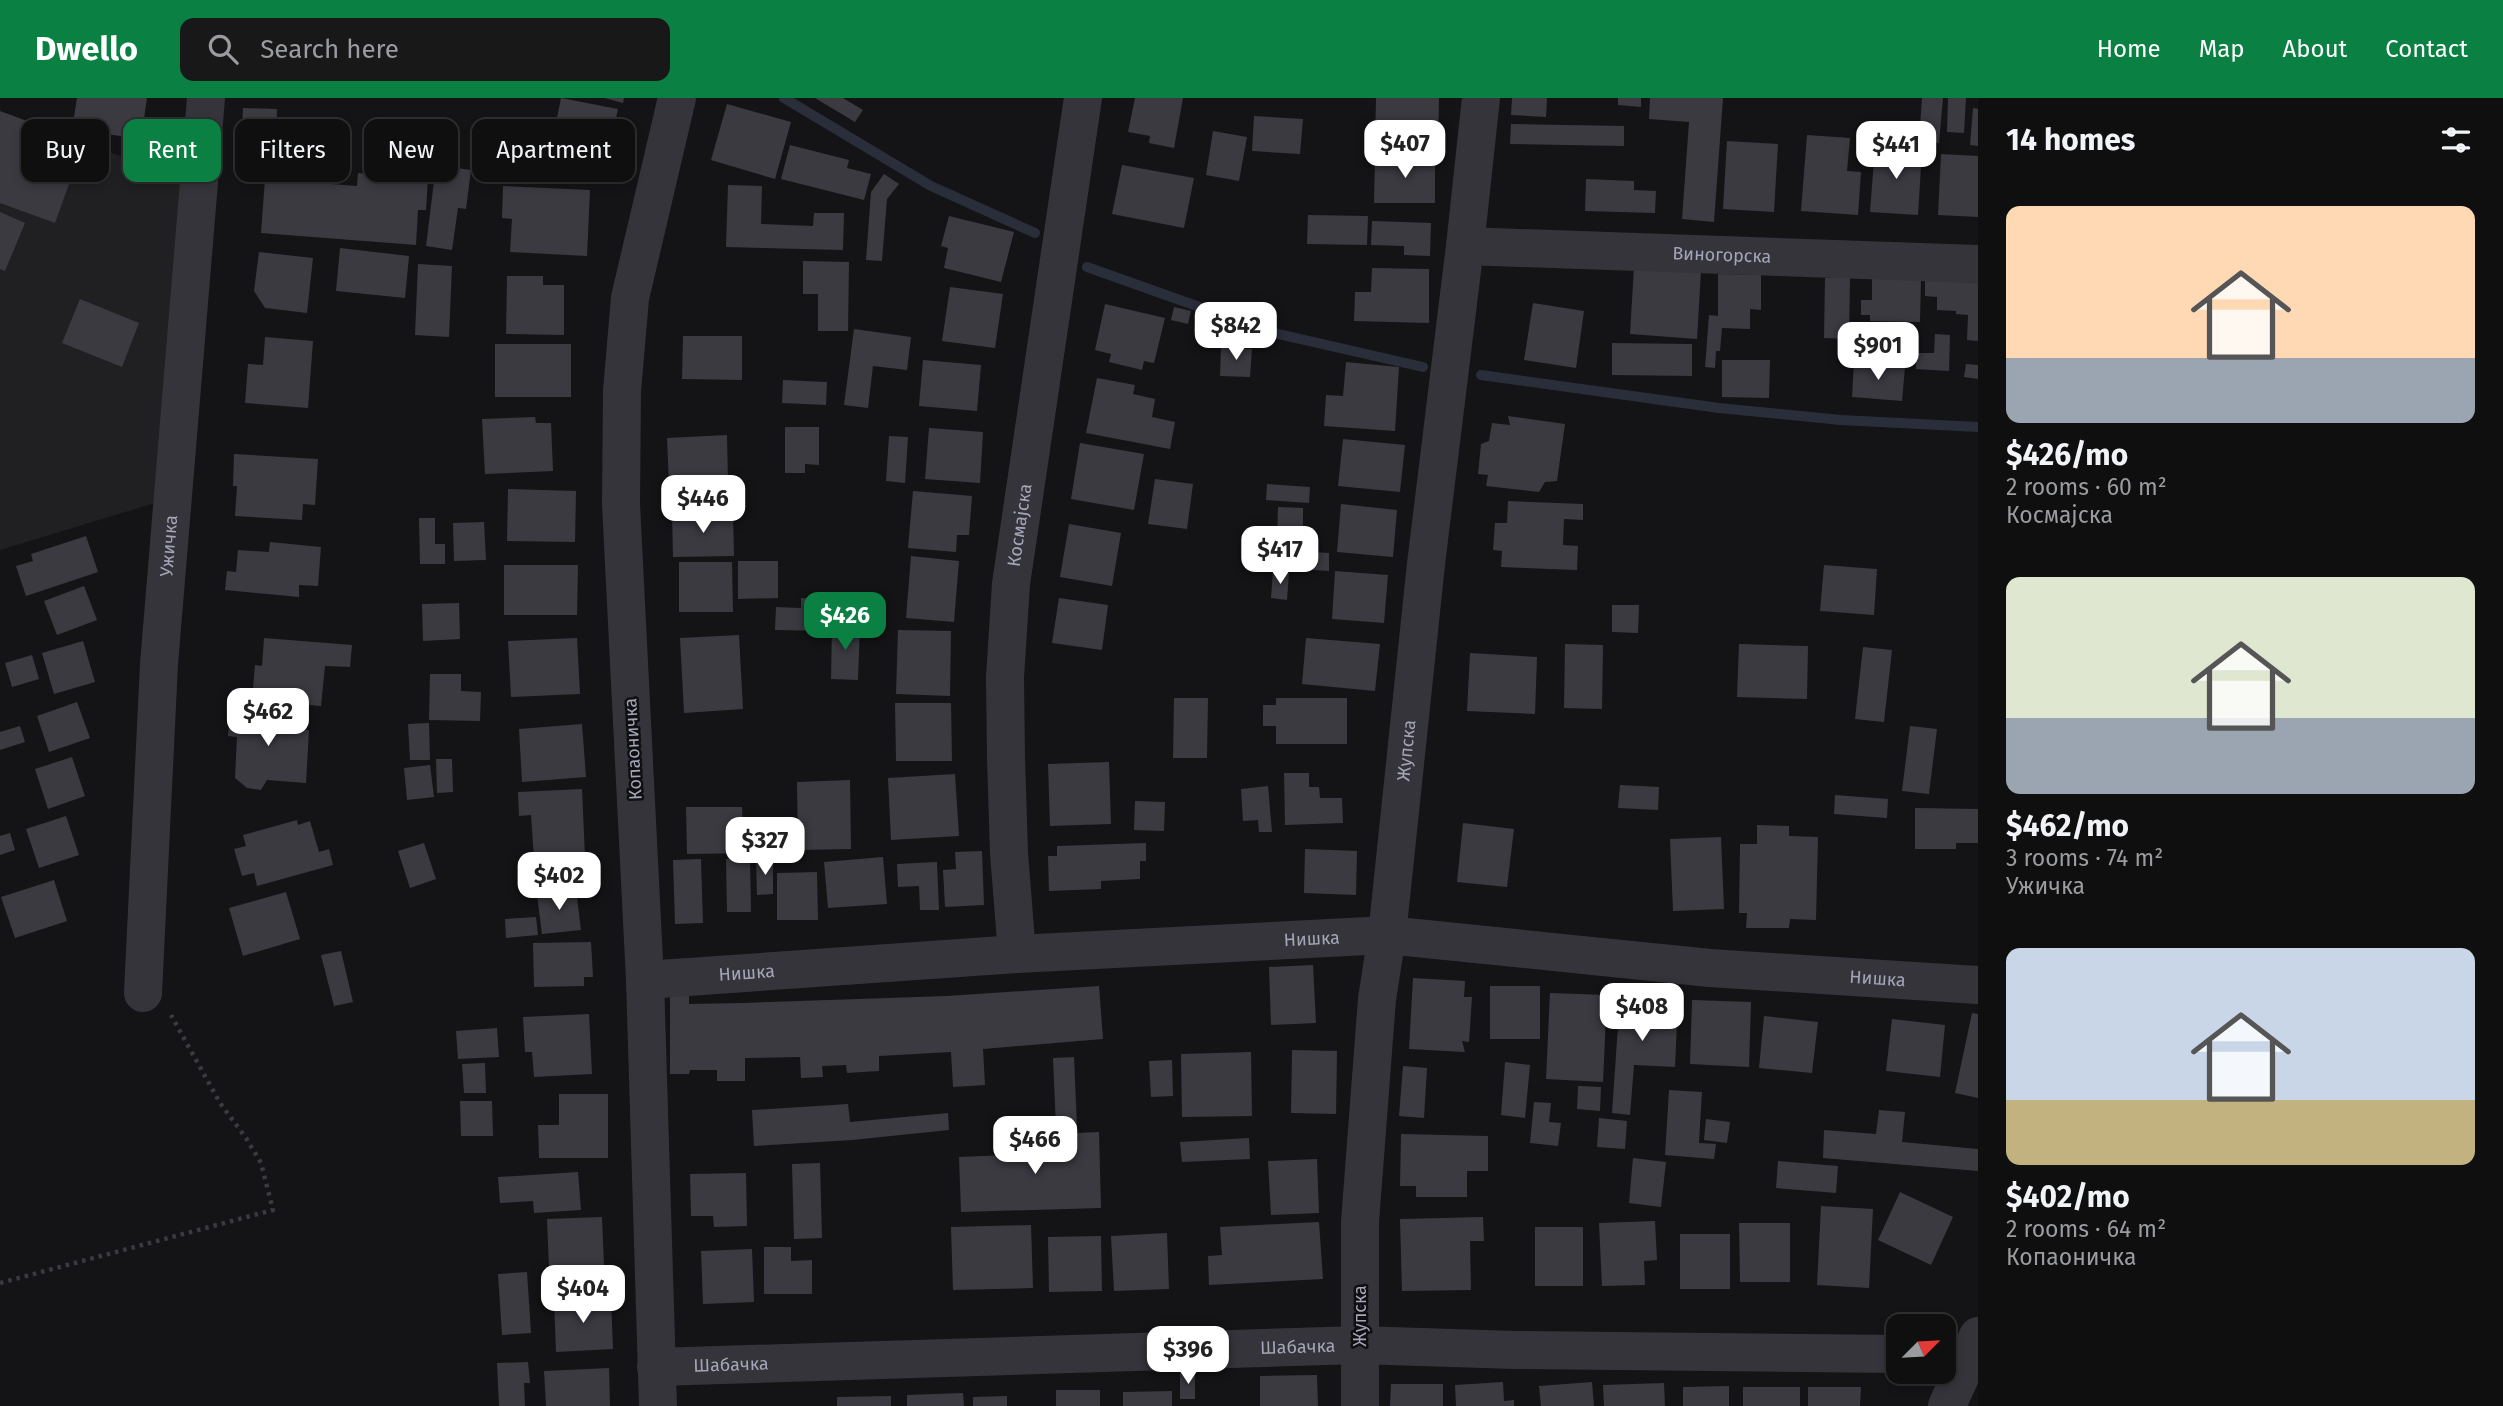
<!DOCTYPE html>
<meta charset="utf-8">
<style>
:root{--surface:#0f0f10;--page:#181819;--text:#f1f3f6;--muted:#9b9c9f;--line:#2f2f30;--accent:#0b8043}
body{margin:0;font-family:"Fira Sans",sans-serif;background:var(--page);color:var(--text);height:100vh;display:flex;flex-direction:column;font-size:26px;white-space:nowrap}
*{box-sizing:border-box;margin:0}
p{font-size:23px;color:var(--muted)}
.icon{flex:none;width:38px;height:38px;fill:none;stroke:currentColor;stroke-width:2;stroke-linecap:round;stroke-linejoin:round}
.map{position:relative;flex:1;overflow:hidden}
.panel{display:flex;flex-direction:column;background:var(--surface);width:525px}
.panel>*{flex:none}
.banner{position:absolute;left:21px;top:21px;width:665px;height:63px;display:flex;gap:14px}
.needle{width:46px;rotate:66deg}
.tools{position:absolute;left:1886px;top:1216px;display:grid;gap:14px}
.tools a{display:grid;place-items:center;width:70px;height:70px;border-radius:14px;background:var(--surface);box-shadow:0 4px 10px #0003,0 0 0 2px var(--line);font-size:35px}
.price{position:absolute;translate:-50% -60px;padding:0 16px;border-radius:14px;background:#fff;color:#222;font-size:23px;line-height:46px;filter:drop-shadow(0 2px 4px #0008)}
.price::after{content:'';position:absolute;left:50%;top:42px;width:21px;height:16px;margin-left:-10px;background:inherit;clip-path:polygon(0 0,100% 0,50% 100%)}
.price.selected{background:var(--accent);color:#fff}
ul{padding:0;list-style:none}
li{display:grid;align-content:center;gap:14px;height:371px;padding:0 28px}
li span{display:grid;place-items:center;height:217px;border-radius:14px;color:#555}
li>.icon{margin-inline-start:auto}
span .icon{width:126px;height:126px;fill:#fffc;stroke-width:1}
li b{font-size:30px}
h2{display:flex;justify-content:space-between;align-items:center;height:84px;padding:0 28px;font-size:30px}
.pill{padding:0 24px;border-radius:14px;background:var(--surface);box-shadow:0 4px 10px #0003,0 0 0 2px var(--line);font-size:24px;line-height:63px}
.pill.selected{background:var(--accent);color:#fff}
header{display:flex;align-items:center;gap:42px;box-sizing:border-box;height:98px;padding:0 35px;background:var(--accent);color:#fff}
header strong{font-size:33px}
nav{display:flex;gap:38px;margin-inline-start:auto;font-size:24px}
.search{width:490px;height:63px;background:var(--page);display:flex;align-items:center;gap:18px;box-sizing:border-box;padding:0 24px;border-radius:14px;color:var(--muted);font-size:26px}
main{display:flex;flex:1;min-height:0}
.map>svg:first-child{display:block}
.built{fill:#202023}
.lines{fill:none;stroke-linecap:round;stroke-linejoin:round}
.stream{stroke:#292e3a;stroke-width:10}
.building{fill:#3b3a41}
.path{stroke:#3a3b42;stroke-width:4.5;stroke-dasharray:3.5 5;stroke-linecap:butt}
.minor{stroke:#35343b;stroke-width:38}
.labels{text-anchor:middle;stroke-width:5;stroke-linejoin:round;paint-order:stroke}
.street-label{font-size:18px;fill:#a4a5b7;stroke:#0f0f11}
</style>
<header>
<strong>Dwello</strong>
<div class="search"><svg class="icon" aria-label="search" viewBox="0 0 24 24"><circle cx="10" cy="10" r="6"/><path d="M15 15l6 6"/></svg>Search here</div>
<nav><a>Home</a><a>Map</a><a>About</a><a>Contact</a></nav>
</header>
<main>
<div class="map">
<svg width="1978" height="1308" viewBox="0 0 1978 1308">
<rect width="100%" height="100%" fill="#141416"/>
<path class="built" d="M0 14 189 83 168 401 0 452Z"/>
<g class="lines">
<path class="stream" d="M784 0 931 88 1035 135
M1087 169 1270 234 1423 269
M1481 277 1719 310 1841 322 1978 329"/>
</g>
<path class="building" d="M77 0H147L141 41 72 31Z
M561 0 618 11 607 62 551 50Z
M604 0H624L623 5Z
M815 0H843L863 12 855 24Z
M1135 0H1183L1174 50 1149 45 1150 38 1128 34Z
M1376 0H1439L1438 47 1375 45Z
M1512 0H1547L1546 19 1511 17Z
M1618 0H1641V9L1618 7Z
M1650 0H1723L1714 124 1682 121 1689 24 1649 21Z
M1922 0H1943L1939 45 1919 43Z
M1948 0H1966L1964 35 1947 34Z
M727 6 791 24 775 81 711 62Z
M243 10 277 11 276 42 242 40Z
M1973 10 1978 11V48L1970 47Z
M0 13 84 44 55 125 0 105Z
M1254 18 1303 21 1300 56 1252 53Z
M1511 26 1624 28V48L1510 46Z
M1213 33 1247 39 1239 83 1206 77Z
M1807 37 1850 40 1847 73 1861 74 1858 117 1801 113Z
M1727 43 1778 46 1774 114 1723 111Z
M790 47 849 62 847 70 871 76 864 102 781 81Z
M1875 49 1922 53 1918 117 1870 114Z
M1941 56 1978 58V119L1938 117Z
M1375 58H1435V105H1374Z
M436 67 471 72 466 111 458 110 452 152 426 148Z
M1122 67 1194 80 1184 130 1112 116Z
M358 75 428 80 426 112H418L416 147 261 135 265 81 357 88Z
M884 76 899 86 887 101 882 163 866 162 871 94Z
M1586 81 1634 83V92L1656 93 1655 115 1585 113Z
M728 87 762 88 761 126 813 128 814 115H844L843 152 726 149Z
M503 88 590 92 587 158 510 154 512 121 502 120Z
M0 114 25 125 5 173 0 171Z
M1308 117 1368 118 1367 147 1307 146Z
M949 118 1014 134 1001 184 944 170 948 150 941 148Z
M1372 123 1431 125 1430 158 1404 157V148L1371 147Z
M340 150 409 158 405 200 336 193Z
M259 154 313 160 307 215 265 210 254 193Z
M803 163 849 164 848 233H818V196H803Z
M418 166 452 168 449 239 415 237Z
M1634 169 1701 173 1697 241 1630 236Z
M1372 170 1429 171V225L1354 223 1355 194H1371Z
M1718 176 1761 177V212L1750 211V231L1722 230 1720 253H1716L1715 270 1705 269 1709 217 1718 218Z
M507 178H543V187H564V237L506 236Z
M1825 180H1850L1849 241 1824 240Z
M1872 180 1921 181 1920 224 1870 223V217H1861V202H1872Z
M1925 182 1978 185V243L1967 242 1968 217 1956 216V213L1937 212V199L1925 198Z
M950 189 1003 196 995 250 942 243Z
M80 201 139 225 122 269 62 245Z
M1533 205 1584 213 1576 270 1524 262Z
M1105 206 1165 220 1154 265 1144 263 1142 272 1109 264 1111 256 1095 252Z
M1174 209 1191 213 1188 226 1171 222Z
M1196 214 1214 218 1212 236 1194 233Z
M854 231 911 239 907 272 873 268 868 310 844 307Z
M1935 236 1950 237 1949 273 1916 271V255H1934Z
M683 238H742V282L682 281Z
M265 239 313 243 308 310 245 305 248 266 263 267Z
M1612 245 1692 246V278L1612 277Z
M495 246H571V299H495Z
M1221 249 1252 251 1250 279 1220 278Z
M923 262 981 267 977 313 919 308Z
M1722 262H1770L1769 300 1722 299Z
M1346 264 1399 269 1395 333 1324 328 1326 297 1343 298Z
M1854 264 1905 269 1902 303 1852 299Z
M1966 266 1978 267V281L1964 279Z
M1097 280 1135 287 1133 296 1155 301 1152 319 1175 324 1170 351 1086 335Z
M783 282 827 284 826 307 782 305Z
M1508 318 1565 326 1557 383 1545 384 1539 394 1486 388 1488 377 1478 376 1481 346 1489 343 1492 325 1510 327Z
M535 319 536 325H551L553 373 485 376 482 321Z
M785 329H819V367L805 366V375H785Z
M929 330 983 334 980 385 925 381Z
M727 337 728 385 669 387 667 340Z
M889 338 908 339 905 385 886 383Z
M1343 341 1405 347 1400 394 1338 388Z
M1080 345 1144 356 1134 412 1071 401Z
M234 356 318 361 315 407 303 406 302 422 235 418 237 388H233Z
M1155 381 1193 386 1187 431 1148 426Z
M1267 386 1310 389 1309 405 1266 402Z
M508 391 576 393 575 444 507 443Z
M913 393 972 398 969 437H957L956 454 908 450Z
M1508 403 1583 406V422L1564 421 1563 447 1578 448 1577 472 1501 469 1502 453 1493 452 1495 425H1507Z
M1341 406 1397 412 1393 459 1337 454Z
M1278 409 1303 410V439H1277Z
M733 414 734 458 673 459 672 415Z
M419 420H435V446H445V466H420Z
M484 424 486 462 454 463 453 425Z
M1069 426 1121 435 1112 488 1060 479Z
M86 438 98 474 26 498 16 468 33 463 31 456Z
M270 444 321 449 318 488 299 487V499L225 492 227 473 236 474 238 452 269 454Z
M1297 453 1329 455V473L1296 471Z
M911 458 959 463 954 524 906 520Z
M738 463H778V500L738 501Z
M679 464H732L733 514H679Z
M504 467H578L577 517H504Z
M1824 467 1877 471 1874 517 1820 513Z
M1273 473 1289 475 1287 502 1271 500Z
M1335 473 1388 477 1384 525 1332 521Z
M84 488 97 522 57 537 44 503Z
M801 500H831L830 533 775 532 776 509 801 510Z
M1059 500 1108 507 1102 552 1052 545Z
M459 505 460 541 423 543 422 506Z
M1612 507H1639L1638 535 1612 534Z
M832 527H860L858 582 831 581Z
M898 532 951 533 950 598 896 596Z
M739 537 743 611 684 615 680 540Z
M264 540 352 547 350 569 325 568 321 608 252 602 255 567 262 568Z
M577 540 580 596 511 599 508 543Z
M1306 540 1380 546 1375 593 1302 586Z
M83 543 95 584 54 596 42 555Z
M1565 546 1603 547 1602 611 1564 610Z
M1739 546 1808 548 1807 601 1737 599Z
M1863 549 1892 552 1884 624 1855 621Z
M1470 555 1537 559 1535 616 1467 613Z
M32 557 39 581 12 589 5 565Z
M430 576H461V593L481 594 480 623 429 622Z
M1174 600H1208L1207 660H1173Z
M1276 600H1347V646H1276V628H1263V607H1276Z
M77 604 90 640 49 654 37 618Z
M895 605H951L952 663H896Z
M230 612 294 615 293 631 309 632 306 685 267 682 261 692 247 690 235 680 237 639 228 638Z
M429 625 430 662H410L408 626Z
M582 626 586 679 522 684 519 631Z
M20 628 25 644 0 652V634Z
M1910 628 1937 631 1929 696 1902 693Z
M72 659 85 698 48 711 35 671Z
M436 661H452L453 694 437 695Z
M1109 664 1111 726 1050 728 1048 666Z
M430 667 434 699 407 702 404 670Z
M1284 675H1309V689H1319L1320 700H1342L1343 725 1285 727Z
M955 676 959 738 891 742 888 680Z
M850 682 851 751 798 752 797 684Z
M1620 687 1659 689 1658 712 1618 710Z
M1268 688 1272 734H1259L1258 722 1243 723 1241 691Z
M582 691 585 759 534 761 531 717 519 718 518 694Z
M1835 697 1888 701 1887 720 1834 716Z
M1135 703 1165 704 1164 733 1134 732Z
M686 709H742L743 733H752L753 755 687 756Z
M1915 710 1978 711V745H1956V751H1915Z
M66 718 79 757 39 770 26 731Z
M297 722 298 727 310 723 319 754 329 751 333 767 257 788 254 775 242 778 234 751 246 748 243 737Z
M1463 725 1514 731 1507 789 1457 784Z
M1757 727 1789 728V738L1818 739 1816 822 1790 821 1789 830H1746L1747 815H1739L1740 746H1757Z
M10 735 15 752 0 757V738Z
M1721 739 1724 811 1673 813 1670 741Z
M424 745 436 781 410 790 398 753Z
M1146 745V763H1140V781L1101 783V791L1049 793 1048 758H1057V748Z
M1305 751 1357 753 1356 797 1304 795Z
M982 753 984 807 945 809 943 772 956 771 955 754Z
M883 759 887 806 828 810 824 764Z
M701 761 703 825 675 826 673 762Z
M726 761H750L751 814H727Z
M756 762H773V796L757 797Z
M937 764 939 812H920L919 788 898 789 897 766Z
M817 774 818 822H777V775Z
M54 782 67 823 15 840 1 799Z
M576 792 581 832 542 836 537 797Z
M286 794 300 841 243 858 229 810Z
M536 819 538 837 506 840 505 821Z
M591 844 593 879H584V888L534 889 533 845Z
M341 853 353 904 334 908 321 857Z
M1313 867 1316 925 1271 927 1269 869Z
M1413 880 1465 883 1464 899H1472L1469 944 1462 943 1465 954 1409 951Z
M1099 888 1103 941 983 951 985 987 953 989 951 954 879 958V973L847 975 846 967 822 968 823 979 801 980 800 959 745 960V983H717V972H690L689 976H670V897H689V906L743 905 947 898Z
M1490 888H1540V941H1490Z
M1550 895 1607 897 1603 984 1546 981Z
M1620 899 1678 903 1675 969 1634 967 1630 1017 1612 1015Z
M1692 902 1751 904 1749 969 1690 966Z
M1972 915 1978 916V1000L1955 995Z
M589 916 592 976 534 979 532 954H525L523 919Z
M1764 918 1818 924 1812 975 1759 970Z
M1892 921 1945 927 1940 979 1886 973Z
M497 930 499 959 458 961 456 933Z
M1292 952 1337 953 1336 1016 1291 1015Z
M1251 954 1252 1018 1182 1019 1181 956Z
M1074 959 1077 1029 1056 1030 1053 960Z
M1172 962 1173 998 1151 999 1149 963Z
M1505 964 1530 967 1525 1020 1501 1017Z
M485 965 486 995H464L462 966Z
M1403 968 1427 970 1424 1020 1399 1018Z
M1578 988 1601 989 1600 1013 1577 1011Z
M1669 992 1702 994 1699 1045 1716 1046 1714 1061 1665 1057Z
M559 996H608V1060H539L538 1027H559Z
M460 1003H492L493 1038H461Z
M1534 1004 1551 1005 1549 1024 1561 1025 1558 1048 1530 1045Z
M848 1006 850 1024 948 1015 949 1032 852 1042 754 1048 752 1012Z
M1879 1012 1905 1014 1902 1044 1978 1051V1073L1823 1060 1824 1032 1876 1036Z
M1599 1020 1627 1023 1625 1051 1597 1049Z
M1706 1021 1730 1024 1727 1045 1704 1042Z
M1099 1034 1101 1110 961 1114 959 1059 1032 1056 1031 1037Z
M1401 1036 1488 1038V1073H1467V1099H1416V1088H1400Z
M1249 1040 1250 1061 1182 1064 1180 1044Z
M1633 1060 1666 1064 1661 1109 1629 1105Z
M1317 1061 1319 1115 1271 1117 1268 1063Z
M1778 1063 1838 1068 1836 1095 1776 1090Z
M820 1065 822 1140 794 1141 792 1066Z
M578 1074 581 1112 534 1115 533 1103 500 1105 498 1079Z
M746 1075 747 1128 714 1129 713 1118H691L690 1076Z
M1900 1094 1953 1119 1931 1167 1878 1142Z
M1821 1108 1873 1111 1869 1190 1817 1187Z
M602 1119 604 1168 549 1170 547 1121Z
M1483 1119 1484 1143H1470L1471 1192 1402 1193 1400 1121Z
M1655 1123 1657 1162 1644 1163 1645 1187 1602 1188 1599 1125Z
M1319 1124 1323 1181 1209 1187 1208 1158 1222 1157 1220 1129Z
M1739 1125H1790V1184H1740Z
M1031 1127 1033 1190 953 1192 951 1129Z
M1535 1129H1583V1188H1535Z
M1167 1135 1169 1191 1114 1193 1111 1138Z
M1680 1136H1730V1191H1680Z
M1101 1138 1102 1193 1049 1194 1048 1139Z
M764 1149H791V1163L812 1162V1196H764Z
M752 1151 754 1204 703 1206 701 1153Z
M527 1174 531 1235 502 1237 498 1176Z
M611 1200 613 1251 556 1254 554 1202Z
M528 1264 530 1285H524L525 1308H499L497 1265Z
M609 1270 610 1308H546L544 1273Z
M1180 1274H1195V1301H1180Z
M1317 1277 1318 1308H1260V1278Z
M1503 1284 1504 1303 1514 1302V1308H1456L1455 1287Z
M1592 1284 1594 1308H1541L1539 1288Z
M1664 1285 1665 1308H1604L1603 1287Z
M1391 1286H1443V1308H1390Z
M1729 1288V1308H1683V1289Z
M1743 1289H1800V1308H1743Z
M1808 1289H1861L1860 1308H1808Z
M1056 1292H1100V1308H1056Z
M1172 1293V1308H1123V1294Z
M963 1295 964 1308H907V1297Z
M891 1298V1308H837V1299Z
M1007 1298V1308H973V1299Z"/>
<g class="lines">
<path class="path" d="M0 1185 273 1112 261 1065 246 1040 220 1005 171 917"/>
<g class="minor">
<path id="s1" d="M1465 148 1978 166"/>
<path id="s2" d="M1017 856 1009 755 1006 660 1005 579 1011 486 1083 0"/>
<path id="s3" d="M645 882 1017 856 1387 837 1710 870 1978 887"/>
<path id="s4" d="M143 895 159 566 206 0"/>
<path id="s5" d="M656 1269 1359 1247 1515 1252 1899 1256"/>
<path d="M658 1308 645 882 621 406 622 293 630 200 677 0"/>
<path id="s6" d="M1360 1308V1124L1377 901 1387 837 1426 466 1465 148 1481 0"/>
<path d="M1947 1308 1978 1238"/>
</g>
</g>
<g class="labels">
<g class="street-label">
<text dy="6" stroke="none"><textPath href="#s1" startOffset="257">Виногорска</textPath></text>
<text dy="6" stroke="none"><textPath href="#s2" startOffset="430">Космајска</textPath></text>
<text dy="6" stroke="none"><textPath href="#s4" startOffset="448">Ужичка</textPath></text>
<text transform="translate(633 651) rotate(-93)" y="6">Копаоничка</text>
<text dy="6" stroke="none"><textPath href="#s6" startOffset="658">Жупска</textPath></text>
<text dy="6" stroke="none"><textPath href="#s3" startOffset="668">Нишка</textPath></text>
<text dy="6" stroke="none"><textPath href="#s3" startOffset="102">Нишка</textPath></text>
<text dy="6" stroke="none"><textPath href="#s3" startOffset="1236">Нишка</textPath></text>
<text transform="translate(1360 1218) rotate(-90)" y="6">Жупска</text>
<text dy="6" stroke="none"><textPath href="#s5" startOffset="642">Шабачка</textPath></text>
<text dy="6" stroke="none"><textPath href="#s5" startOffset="75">Шабачка</textPath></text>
</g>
</g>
</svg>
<div class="tools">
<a><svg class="needle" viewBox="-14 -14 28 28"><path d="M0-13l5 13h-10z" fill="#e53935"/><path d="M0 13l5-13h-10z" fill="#9b9c9f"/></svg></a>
</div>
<b class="price" style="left:1405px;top:82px">$407</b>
<b class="price" style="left:1896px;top:83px">$441</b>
<b class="price" style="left:1236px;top:264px">$842</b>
<b class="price" style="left:1878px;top:284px">$901</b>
<b class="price" style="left:703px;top:437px">$446</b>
<b class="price" style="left:1280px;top:488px">$417</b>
<b class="price selected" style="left:845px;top:554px">$426</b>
<b class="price" style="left:268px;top:650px">$462</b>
<b class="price" style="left:765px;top:779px">$327</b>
<b class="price" style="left:559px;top:814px">$402</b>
<b class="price" style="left:1642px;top:945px">$408</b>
<b class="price" style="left:1035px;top:1078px">$466</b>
<b class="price" style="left:583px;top:1227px">$404</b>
<b class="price" style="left:1188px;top:1288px">$396</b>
<div class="banner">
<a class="pill">Buy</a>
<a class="pill selected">Rent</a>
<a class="pill">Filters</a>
<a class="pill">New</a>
<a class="pill">Apartment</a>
</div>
</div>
<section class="panel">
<h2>14 homes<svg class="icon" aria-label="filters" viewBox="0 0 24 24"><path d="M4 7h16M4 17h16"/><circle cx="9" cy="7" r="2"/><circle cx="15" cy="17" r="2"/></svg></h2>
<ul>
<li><span style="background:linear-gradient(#ffd9b3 70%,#9aa5b1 0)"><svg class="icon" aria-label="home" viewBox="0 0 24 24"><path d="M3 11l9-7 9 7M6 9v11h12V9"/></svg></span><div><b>$426/mo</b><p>2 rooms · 60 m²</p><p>Космајска</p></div></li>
<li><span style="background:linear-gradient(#dfe7d0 65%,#9aa5b1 0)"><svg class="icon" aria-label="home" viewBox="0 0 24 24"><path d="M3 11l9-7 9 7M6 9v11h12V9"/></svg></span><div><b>$462/mo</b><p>3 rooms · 74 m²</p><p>Ужичка</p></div></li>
<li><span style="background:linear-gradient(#c9d6e8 70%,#c2b280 0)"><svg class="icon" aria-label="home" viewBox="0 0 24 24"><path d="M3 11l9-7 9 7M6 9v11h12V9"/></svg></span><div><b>$402/mo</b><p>2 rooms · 64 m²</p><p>Копаоничка</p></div></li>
</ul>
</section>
</main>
